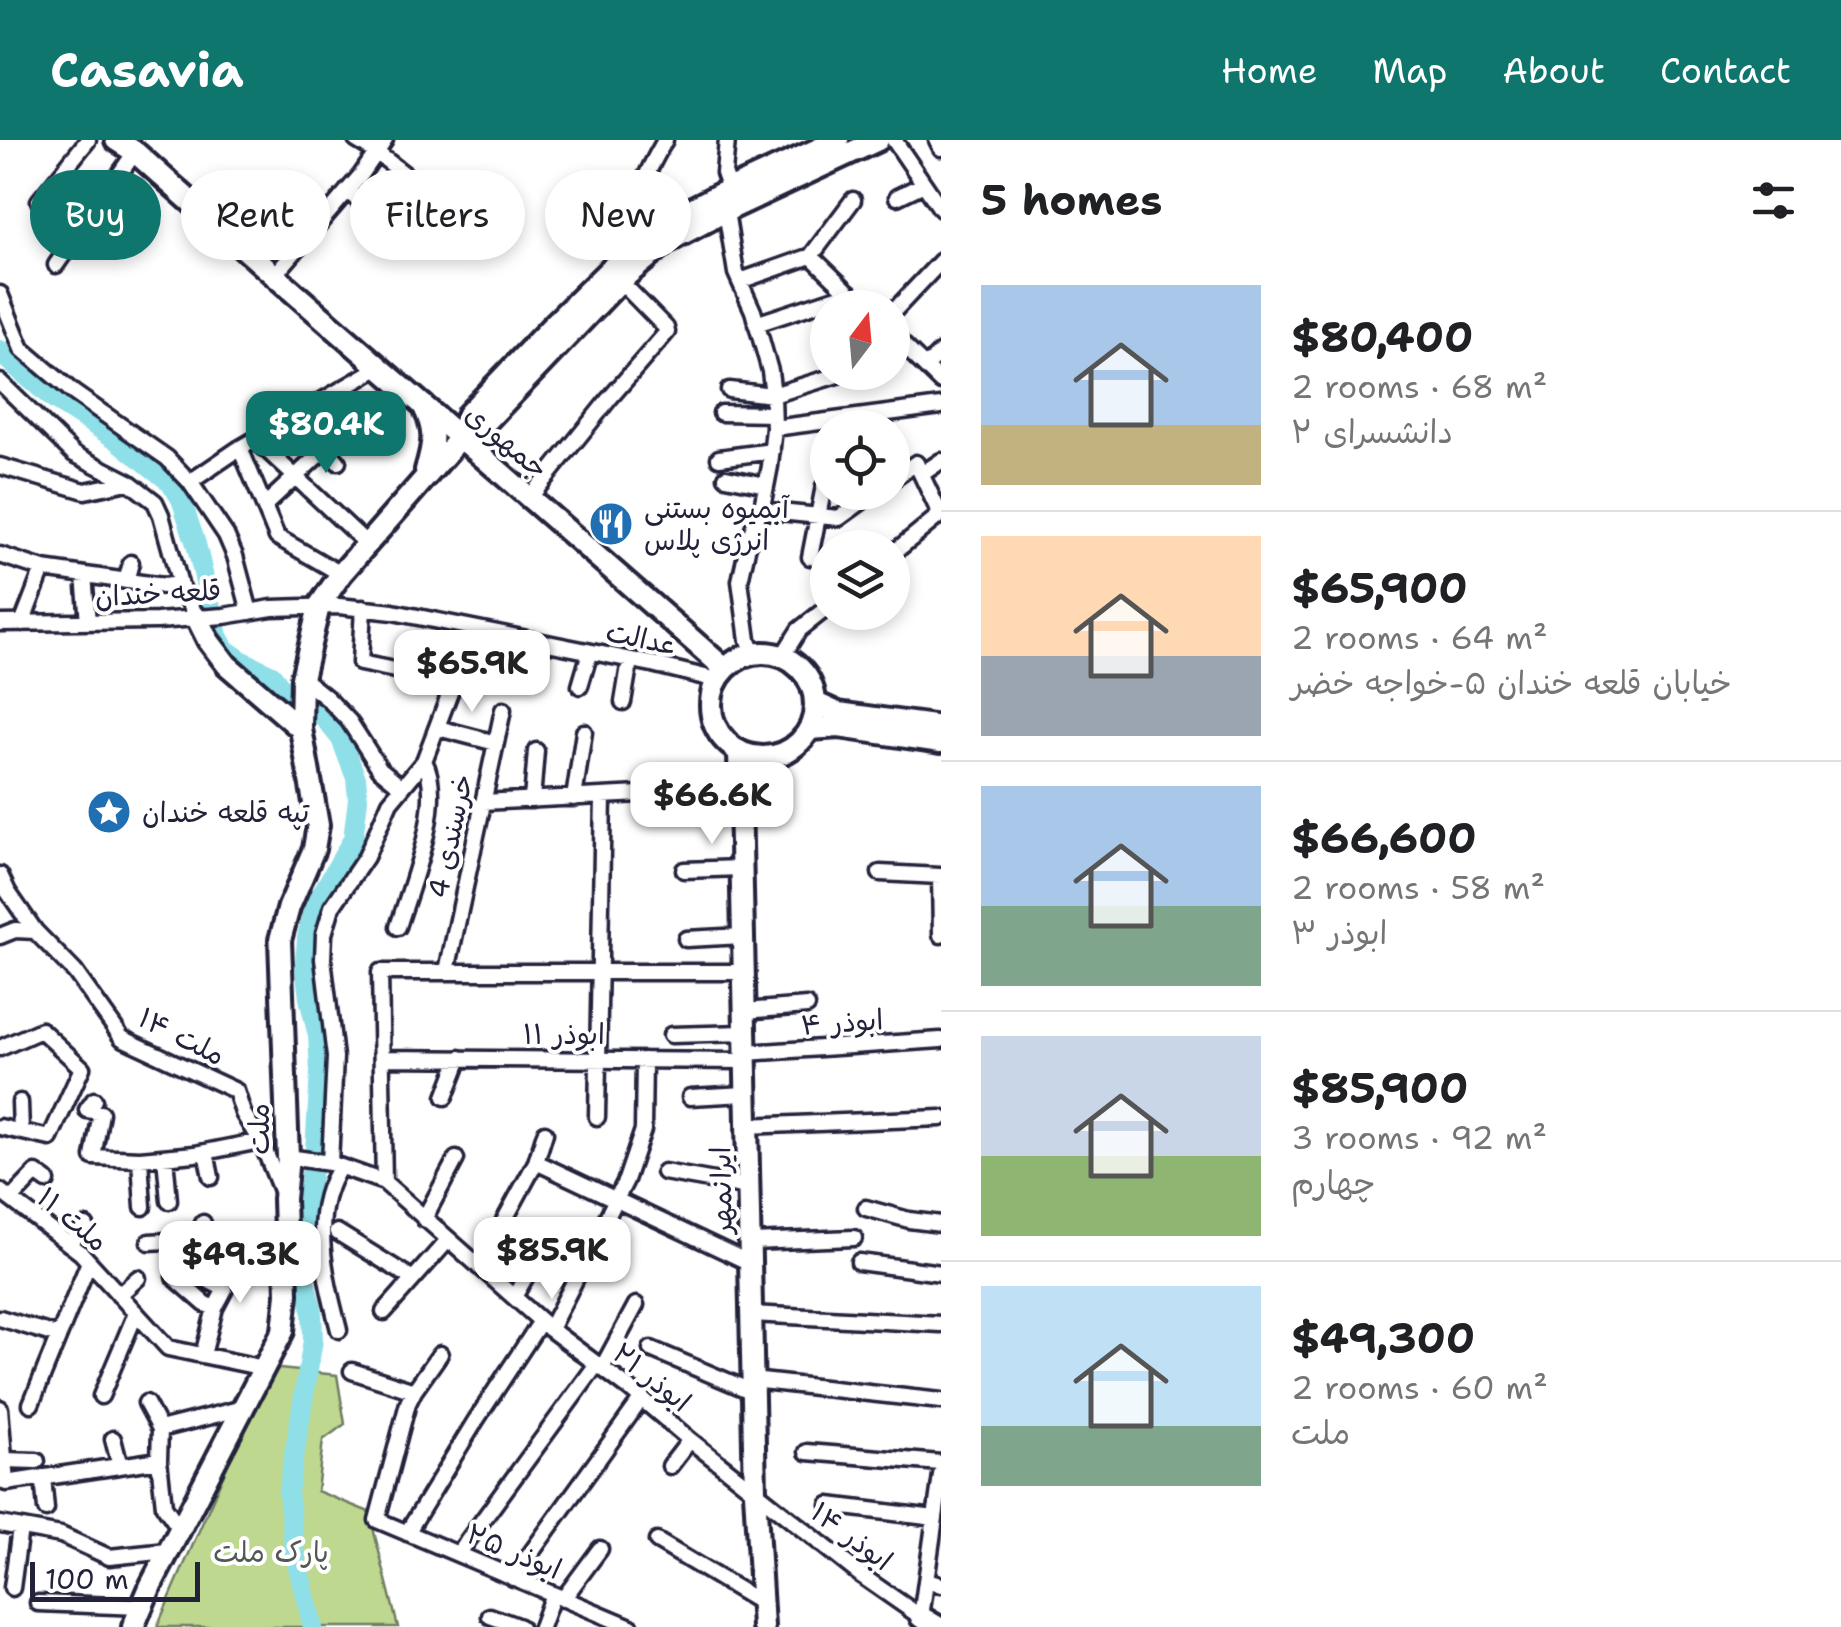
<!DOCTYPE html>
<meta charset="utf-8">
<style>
:root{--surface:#fff;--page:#f2f2f2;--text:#202124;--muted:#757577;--line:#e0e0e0;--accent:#0f766e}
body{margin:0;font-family:"Shantell Sans","Playpen Sans Arabic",sans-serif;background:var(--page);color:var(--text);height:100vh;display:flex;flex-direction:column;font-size:38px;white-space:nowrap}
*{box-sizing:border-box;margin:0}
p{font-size:32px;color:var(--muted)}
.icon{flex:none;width:55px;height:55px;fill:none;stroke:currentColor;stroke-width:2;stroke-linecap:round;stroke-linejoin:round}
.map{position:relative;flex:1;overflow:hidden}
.sheet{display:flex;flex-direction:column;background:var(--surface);width:900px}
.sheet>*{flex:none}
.guide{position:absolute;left:30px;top:30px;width:760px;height:90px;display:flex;gap:20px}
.needle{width:65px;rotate:16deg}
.buttons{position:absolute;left:810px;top:150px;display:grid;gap:20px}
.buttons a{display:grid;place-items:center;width:100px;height:100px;border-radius:50%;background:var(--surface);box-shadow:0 5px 15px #0003;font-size:50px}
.scale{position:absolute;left:30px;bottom:25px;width:170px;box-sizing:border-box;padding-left:10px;border:5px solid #22223b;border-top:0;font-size:28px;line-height:35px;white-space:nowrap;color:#22223b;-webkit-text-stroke:8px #fff;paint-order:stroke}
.price{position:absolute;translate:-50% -85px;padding:0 22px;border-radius:20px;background:#fff;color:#222;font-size:32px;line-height:65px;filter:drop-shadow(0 2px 5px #0008)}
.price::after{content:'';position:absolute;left:50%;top:60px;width:30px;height:22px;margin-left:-15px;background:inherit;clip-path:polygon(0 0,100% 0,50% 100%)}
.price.on{background:var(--accent);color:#fff}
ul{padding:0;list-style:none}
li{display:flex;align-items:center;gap:30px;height:250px;padding:0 40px}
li+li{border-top:2px solid var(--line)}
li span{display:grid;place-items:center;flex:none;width:280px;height:200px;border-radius:0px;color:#555}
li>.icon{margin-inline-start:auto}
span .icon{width:120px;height:120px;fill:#fffc;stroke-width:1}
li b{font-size:42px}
h2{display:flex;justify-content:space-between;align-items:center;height:120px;padding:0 40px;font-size:42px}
.pill{padding:0 35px;border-radius:45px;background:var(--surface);box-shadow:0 5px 15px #0003;font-size:35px;line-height:90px}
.pill.on{background:var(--accent);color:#fff}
header{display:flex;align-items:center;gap:60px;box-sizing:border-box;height:140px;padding:0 50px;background:var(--accent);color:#fff}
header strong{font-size:48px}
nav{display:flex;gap:55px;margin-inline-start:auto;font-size:35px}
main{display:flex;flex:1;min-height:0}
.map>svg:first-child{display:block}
.green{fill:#bfd88f;stroke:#707d65;stroke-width:2.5}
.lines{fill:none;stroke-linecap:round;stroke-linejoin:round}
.river{stroke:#8edfe8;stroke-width:20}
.street-casing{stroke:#22223b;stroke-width:21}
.secondary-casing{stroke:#22223b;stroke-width:28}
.primary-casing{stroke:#22223b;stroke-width:28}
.street{stroke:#fff;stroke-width:14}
.secondary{stroke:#fff;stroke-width:20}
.primary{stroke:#fff;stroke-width:20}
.labels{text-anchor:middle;stroke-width:8;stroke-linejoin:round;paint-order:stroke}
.street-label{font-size:28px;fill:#22223b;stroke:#fff}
.poi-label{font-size:28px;fill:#22223b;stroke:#fff;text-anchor:start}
.park-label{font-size:28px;fill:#515954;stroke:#fff}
</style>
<header>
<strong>Casavia</strong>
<nav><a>Home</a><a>Map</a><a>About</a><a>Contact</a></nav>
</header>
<main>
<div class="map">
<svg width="941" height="1487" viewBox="0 0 941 1487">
<rect width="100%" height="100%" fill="#fff"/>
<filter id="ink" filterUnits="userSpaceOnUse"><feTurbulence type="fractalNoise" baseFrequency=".01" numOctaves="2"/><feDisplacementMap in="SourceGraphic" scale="20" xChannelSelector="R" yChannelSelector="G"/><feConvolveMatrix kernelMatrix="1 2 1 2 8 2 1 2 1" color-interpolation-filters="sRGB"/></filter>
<g filter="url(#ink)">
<path class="green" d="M270 1228 337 1235 345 1284 323 1300 317 1351 369 1372 398 1487H157Z"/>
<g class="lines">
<path class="river" d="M0 210 8 220 53 259 116 299 171 343 181 359 196 404 218 496 225 509 241 520 272 535 285 552 325 579 341 599 356 638 358 659 353 699 313 769 307 798 305 826 309 858 318 896 320 932 315 1011 303 1085V1134L312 1169 313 1200 288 1352 295 1415 313 1487"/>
<defs>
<path id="street" d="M356 0 376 12 426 51
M727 0 724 33 730 50
M894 0 941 69
M937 0 941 8
M347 51 398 92
M897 57 924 44
M39 61 88 0
M726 71 736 133 753 171 770 231 773 255 774 288 770 326 763 362 750 396 740 441 748 500 753 514
M644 99C626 64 648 31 665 0
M811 116 865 168
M56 125 135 12
M274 136 361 35 385 0
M740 141 811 116 853 60
M0 154 22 209 74 253 167 318 190 342 226 395 235 416 250 472
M892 173 941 121
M756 184 850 153
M892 194 941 242
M926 227 941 212
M0 242 74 314 129 342 155 362 161 375 180 444 197 478
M729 250 773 255 847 232
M332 255 375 297
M721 273 773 274
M297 275 338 322
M774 288 941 266
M255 299 367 404
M240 308 277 397 341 434
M719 318 772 311
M0 326 85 351 128 342
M922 334 941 321
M726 337 766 345
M892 340 916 323 940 374
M190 342 240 308 380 227
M531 356 609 259 667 192 666 188 620 141
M264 366 326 308
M760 370 839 378 875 352
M892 414 941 374
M0 415 43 429 163 446 180 444
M810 417 824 346
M84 435 88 482
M126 441 131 423
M363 468 360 523 454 542 513 535 520 499
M0 483 157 481 224 476 272 468 339 466 393 472 652 524 717 540
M22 483 43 429
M782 517 799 490 828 467
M302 538 328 559 349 581 380 629 402 647
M580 546 590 512
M623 562 630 520
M438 588 496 603
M574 658 584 592
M532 660 536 611
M483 662 740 649
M684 730 741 728
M880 733 940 736 941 795
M0 735 8 752 35 791 75 832 122 898 236 951 243 973 263 1006 282 1053
M398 787C411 745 446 660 424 621
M0 796 15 790 35 791
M686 799 743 796
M447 831 503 570
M745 871 807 866
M671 895 745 893
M0 908 41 890 82 928 50 998 0 987
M746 913 941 900
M382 918 746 921
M445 957 460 918
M690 957 746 954
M94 960 87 970 101 973 93 1017 140 1019 195 1014 260 1001
M20 962 21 991
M597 977 603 656
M747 986 941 978
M206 1012 211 1037
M165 1017 169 1061
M288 1017 330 1023 384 1042 550 1189 630 1249 690 1300 862 1436 921 1477 941 1335
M140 1019 143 1067
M536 1022 545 993
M330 1023 335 917 323 819 324 794 332 767 366 717 390 662 424 621 454 542
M664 1032 748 1047
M384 1042 380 832H744
M0 1051 81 1113 168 1208 264 1228
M11 1059 36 1033 47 1041
M866 1068 909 1080 941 1084
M424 1079 456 1019
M203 1083 209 1119H286
M337 1092 413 1139
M149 1102 206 1099
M750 1102 854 1098
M69 1104 86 1086
M859 1122 941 1133
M479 1127 536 1022 750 1123
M174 1137 205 1164 215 1168
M119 1155 138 1138
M514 1157 536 1119
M384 1172 448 1100
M751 1174 941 1184
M0 1178 59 1196
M550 1189 626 1040 643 990 644 920
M339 1190C326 1139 308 1074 340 1027
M651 1209 753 1252
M440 1214 414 1251 408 1263 377 1380 631 1487
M203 1215 215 1168 225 1149 211 1142 209 1119
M602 1228 636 1165
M352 1231 414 1251
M752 1240 941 1261
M101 1256 136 1173
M146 1263 160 1289 159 1320 164 1366 180 1389
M31 1264 89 1122
M0 1268 6 1343 159 1320
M160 1289 243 1268
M113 1299 120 1326
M807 1312 941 1323
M4 1320 37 1321
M670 1326 690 1300
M43 1337 46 1369
M829 1365 935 1378
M0 1384 61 1395 109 1417 168 1411
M407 1393 476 1280 541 1181
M657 1401 761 1463
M458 1414 597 1224
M513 1438 642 1258
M926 1441 941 1445
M12 1448 20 1388
M563 1459 600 1409
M38 1463 141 1467
M490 1476 520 1487
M541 1487 553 1454"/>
<path id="secondary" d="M423 265C436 291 434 303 426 330
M197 478 208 500 227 525 301 589
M739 611 755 1352 763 1487
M921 1477 938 1487
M133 1487 151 1445 283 1191 287 1154 284 1059 288 1017 280 800 289 767 314 709 318 685 301 589 302 538 319 466 341 434 460 298"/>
<path id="primary" d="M116 0 135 12C330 187 530 356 725 529
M460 298 482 286 620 141 667 102 726 71 878 0
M460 298 468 274 552 186 609 130 658 86 720 54 838 0
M711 565a52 52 0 1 1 104 0a52 52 0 1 1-104 0Z
M816 563 838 573 941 587
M810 589 839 587 941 602"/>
</defs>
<use href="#street" class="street-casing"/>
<use href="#secondary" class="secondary-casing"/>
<use href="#primary" class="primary-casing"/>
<use href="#street" class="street"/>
<use href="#secondary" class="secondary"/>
<use href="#primary" class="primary"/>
</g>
</g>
<defs>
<symbol id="restaurant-disc" viewBox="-11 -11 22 22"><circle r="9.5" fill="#1f6fb2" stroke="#fff"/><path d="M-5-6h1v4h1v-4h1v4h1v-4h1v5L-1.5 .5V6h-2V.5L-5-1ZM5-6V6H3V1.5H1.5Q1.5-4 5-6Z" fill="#fff"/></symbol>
<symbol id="sight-disc" viewBox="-11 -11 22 22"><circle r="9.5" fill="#1f6fb2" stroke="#fff"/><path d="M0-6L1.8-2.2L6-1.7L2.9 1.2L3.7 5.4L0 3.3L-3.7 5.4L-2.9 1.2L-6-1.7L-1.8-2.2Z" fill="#fff"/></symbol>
</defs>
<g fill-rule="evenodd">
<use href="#restaurant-disc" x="586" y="359" width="50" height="50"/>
<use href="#sight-disc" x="84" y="647" width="50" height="50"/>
</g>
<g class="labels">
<g class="street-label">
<text transform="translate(507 301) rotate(40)" y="10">جمهوری</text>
<text transform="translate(158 453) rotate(-3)" y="10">قلعه خندان</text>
<text transform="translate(642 498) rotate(12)" y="10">عدالت</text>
<text transform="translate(450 696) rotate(-78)" y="10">خرسندی 4</text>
<text transform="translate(842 882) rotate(-4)" y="10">ابوذر ۴</text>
<text x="564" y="904">ابوذر ۱۱</text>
<text transform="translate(182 896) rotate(27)" y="10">۱۴ ملت</text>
<text transform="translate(259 989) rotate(-90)" y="10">ملت</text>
<text transform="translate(721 1050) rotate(-91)" y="10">ایرانمهر</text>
<text transform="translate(73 1079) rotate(40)" y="10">۱۱ ملت</text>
<text transform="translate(652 1237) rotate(39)" y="10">۲۱ ابوذر</text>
<text transform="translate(852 1396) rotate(37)" y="10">۱۴ ابوذر</text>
<text transform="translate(514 1411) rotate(23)" y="10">ابوذر ۲۵</text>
</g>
<g class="poi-label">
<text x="644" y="378">آبمیوه بستنی<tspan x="644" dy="32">انرژی پلاس</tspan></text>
<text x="142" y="682">تپه قلعه خندان</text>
</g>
<g class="park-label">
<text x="271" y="1422">پارک ملت</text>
</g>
</g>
</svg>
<div class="buttons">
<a><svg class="needle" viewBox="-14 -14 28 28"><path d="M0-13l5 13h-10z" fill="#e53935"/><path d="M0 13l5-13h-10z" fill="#757577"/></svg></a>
<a><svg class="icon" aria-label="locate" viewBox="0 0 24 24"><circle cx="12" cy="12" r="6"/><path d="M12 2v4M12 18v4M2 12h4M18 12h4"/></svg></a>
<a><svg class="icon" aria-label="layers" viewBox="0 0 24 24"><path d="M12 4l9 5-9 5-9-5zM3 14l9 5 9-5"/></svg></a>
</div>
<div class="scale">100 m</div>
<b class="price on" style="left:326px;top:336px">$80.4K</b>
<b class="price" style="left:472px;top:575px">$65.9K</b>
<b class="price" style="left:712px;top:707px">$66.6K</b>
<b class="price" style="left:552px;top:1162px">$85.9K</b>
<b class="price" style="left:240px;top:1166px">$49.3K</b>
<div class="guide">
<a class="pill on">Buy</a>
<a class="pill">Rent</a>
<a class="pill">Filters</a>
<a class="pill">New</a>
</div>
</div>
<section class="sheet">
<h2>5 homes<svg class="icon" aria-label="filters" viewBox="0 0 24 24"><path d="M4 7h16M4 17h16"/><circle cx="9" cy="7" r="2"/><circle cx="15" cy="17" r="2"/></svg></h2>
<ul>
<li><span style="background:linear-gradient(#a9c7e8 70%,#c2b280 0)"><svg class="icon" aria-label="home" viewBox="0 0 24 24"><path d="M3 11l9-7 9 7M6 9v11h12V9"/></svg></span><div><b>$80,400</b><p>2 rooms · 68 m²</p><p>۲ دانشسرای</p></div></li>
<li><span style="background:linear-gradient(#ffd9b3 60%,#9aa5b1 0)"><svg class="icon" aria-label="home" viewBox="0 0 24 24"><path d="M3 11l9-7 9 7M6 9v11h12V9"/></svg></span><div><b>$65,900</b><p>2 rooms · 64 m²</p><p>خیابان قلعه خندان ۵-خواجه خضر</p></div></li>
<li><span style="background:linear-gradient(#a9c7e8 60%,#7fa58c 0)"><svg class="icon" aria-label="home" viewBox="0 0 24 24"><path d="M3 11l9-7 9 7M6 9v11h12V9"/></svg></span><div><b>$66,600</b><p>2 rooms · 58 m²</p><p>۳ ابوذر</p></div></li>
<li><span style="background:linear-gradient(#c9d6e8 60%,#8fb573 0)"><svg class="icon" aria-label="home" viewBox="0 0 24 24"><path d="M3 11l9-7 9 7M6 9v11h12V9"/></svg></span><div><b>$85,900</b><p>3 rooms · 92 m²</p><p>چهارم</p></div></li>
<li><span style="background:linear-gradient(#bfe0f5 70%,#7fa58c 0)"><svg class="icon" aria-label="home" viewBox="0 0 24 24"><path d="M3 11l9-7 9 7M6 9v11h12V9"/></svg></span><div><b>$49,300</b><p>2 rooms · 60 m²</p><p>ملت</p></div></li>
</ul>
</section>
</main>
